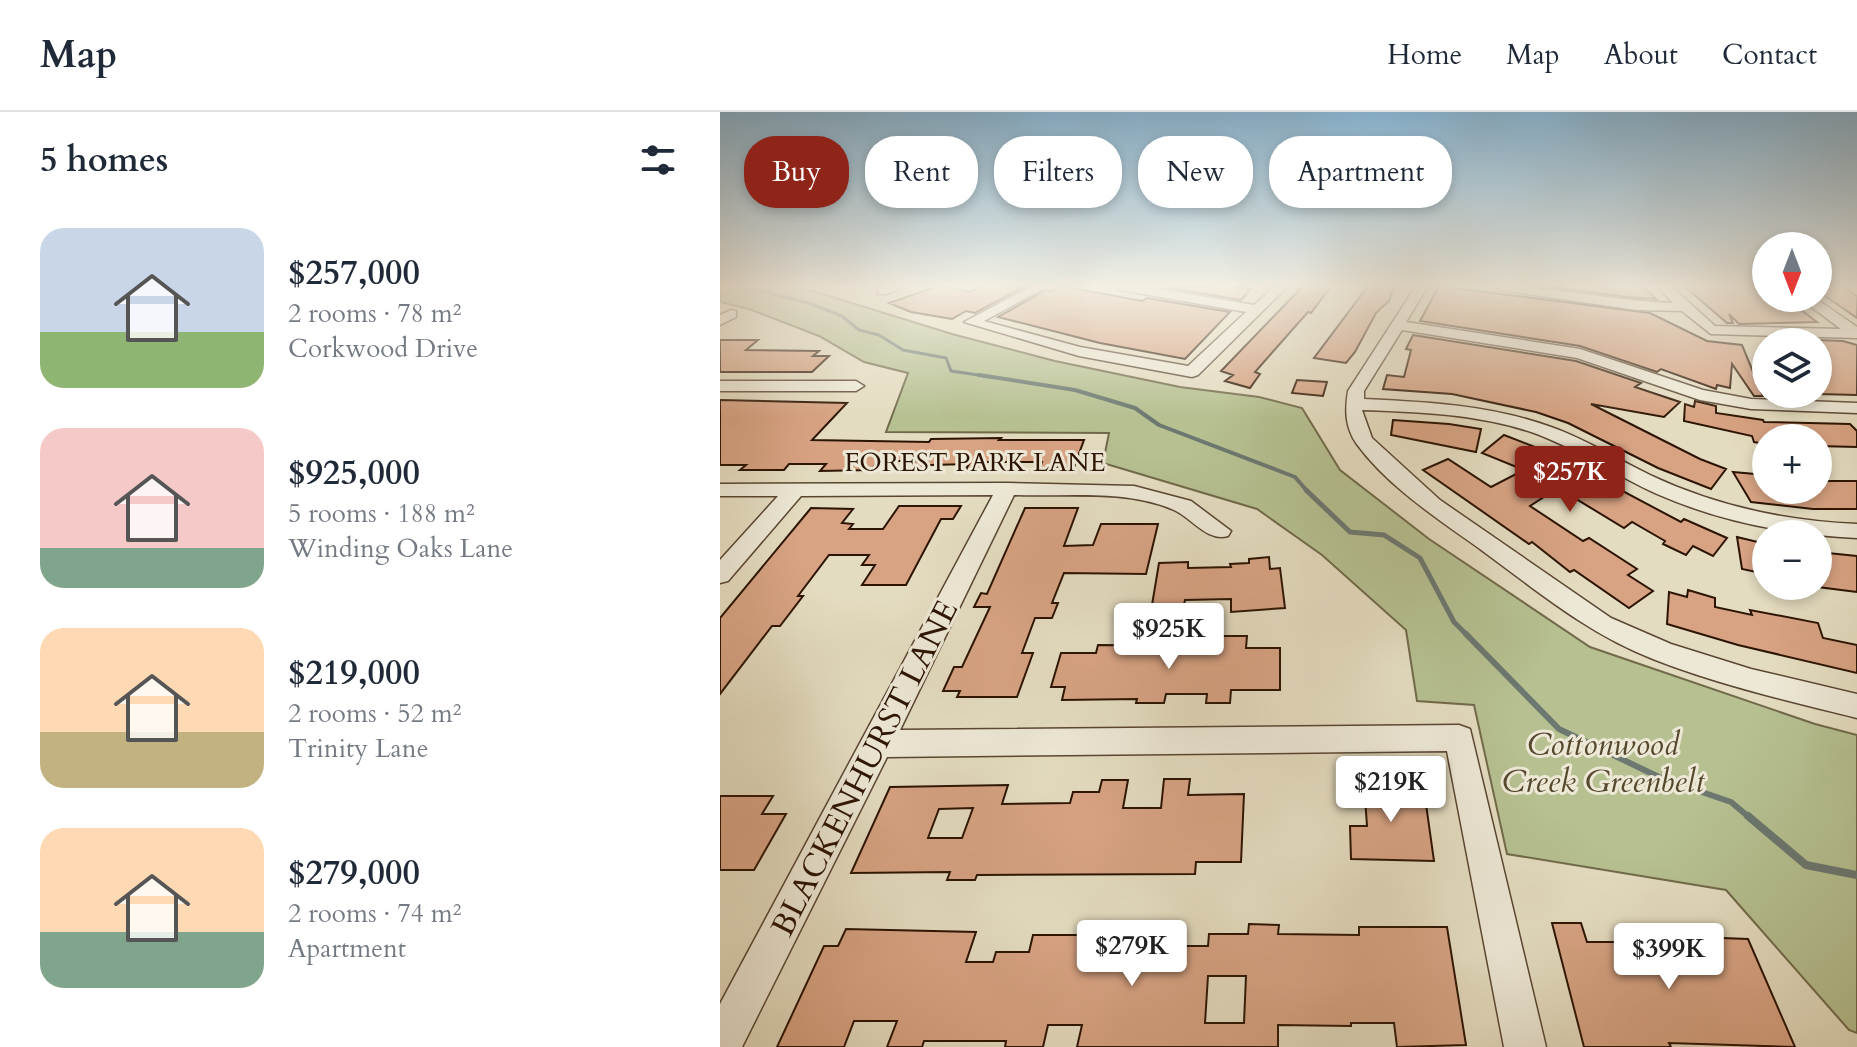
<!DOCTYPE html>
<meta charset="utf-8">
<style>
:root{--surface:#fff;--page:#f6f6f7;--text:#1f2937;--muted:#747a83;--line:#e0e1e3;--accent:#8f2418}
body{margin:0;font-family:Cardo,serif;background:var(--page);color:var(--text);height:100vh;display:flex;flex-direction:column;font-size:30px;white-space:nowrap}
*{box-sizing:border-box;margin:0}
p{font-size:26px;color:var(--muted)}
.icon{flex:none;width:44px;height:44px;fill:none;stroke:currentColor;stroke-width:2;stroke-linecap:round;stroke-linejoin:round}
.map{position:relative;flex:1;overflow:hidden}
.panel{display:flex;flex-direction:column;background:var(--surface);width:720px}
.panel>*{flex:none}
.hud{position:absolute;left:24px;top:24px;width:760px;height:72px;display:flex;gap:16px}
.needle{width:52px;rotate:180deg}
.tools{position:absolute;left:1032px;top:120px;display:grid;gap:16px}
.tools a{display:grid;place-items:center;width:80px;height:80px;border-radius:50%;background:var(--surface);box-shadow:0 4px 12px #0003;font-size:40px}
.price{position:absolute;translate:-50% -68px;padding:0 18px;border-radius:8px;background:#fff;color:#222;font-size:26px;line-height:52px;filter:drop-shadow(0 2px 4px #0008)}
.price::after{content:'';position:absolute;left:50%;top:48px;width:24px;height:18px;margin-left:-12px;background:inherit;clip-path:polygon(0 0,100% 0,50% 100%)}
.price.current{background:var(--accent);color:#fff}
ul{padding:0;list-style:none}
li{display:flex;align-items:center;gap:24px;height:200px;padding:0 40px}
li span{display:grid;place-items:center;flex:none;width:224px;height:160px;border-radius:24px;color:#555}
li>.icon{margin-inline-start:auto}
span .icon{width:96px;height:96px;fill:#fffc;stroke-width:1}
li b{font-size:34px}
h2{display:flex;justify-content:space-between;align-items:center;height:96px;padding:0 40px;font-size:34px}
.tag{padding:0 28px;border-radius:32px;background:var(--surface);box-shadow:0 4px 12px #0003;font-size:28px;line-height:72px}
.tag.current{background:var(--accent);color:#fff}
header{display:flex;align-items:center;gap:48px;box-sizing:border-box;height:112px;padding:0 40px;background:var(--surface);border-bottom:2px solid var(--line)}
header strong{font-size:38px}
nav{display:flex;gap:44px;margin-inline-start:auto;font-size:28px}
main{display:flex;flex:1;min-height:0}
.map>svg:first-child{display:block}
.green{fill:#b6c091;stroke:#716a4a;stroke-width:2}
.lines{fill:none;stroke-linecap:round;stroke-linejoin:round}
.stream-far4{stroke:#6c7870;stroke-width:3}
.stream-far3{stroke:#6c7870;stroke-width:4}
.stream-far2{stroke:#6c7870;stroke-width:5}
.stream-far1{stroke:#6c7870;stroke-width:6}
.stream{stroke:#6c7870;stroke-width:8}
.building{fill:#d7a383;stroke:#2c1402;stroke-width:2;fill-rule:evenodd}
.minor-casing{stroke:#5a4632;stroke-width:3}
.minor{fill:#ede8d6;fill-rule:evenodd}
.labels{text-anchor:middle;stroke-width:6;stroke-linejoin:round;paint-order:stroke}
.street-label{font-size:26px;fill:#2c1402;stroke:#ede8d6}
.near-park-label{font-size:32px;font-style:italic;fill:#55482d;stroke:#ede8d6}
.near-street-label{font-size:32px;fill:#2c1402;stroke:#ede8d6}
</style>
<header>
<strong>Map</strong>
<nav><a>Home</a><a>Map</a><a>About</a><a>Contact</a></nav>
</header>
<main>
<section class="panel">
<h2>5 homes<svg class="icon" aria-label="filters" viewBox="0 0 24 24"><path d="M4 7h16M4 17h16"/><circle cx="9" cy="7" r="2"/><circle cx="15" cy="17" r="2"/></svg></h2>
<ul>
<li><span style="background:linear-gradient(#c9d6e8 65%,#8fb573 0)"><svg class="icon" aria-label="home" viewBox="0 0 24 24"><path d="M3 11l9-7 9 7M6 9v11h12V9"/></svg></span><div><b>$257,000</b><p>2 rooms · 78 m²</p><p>Corkwood Drive</p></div></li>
<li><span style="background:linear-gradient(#f6c9c9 75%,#7fa58c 0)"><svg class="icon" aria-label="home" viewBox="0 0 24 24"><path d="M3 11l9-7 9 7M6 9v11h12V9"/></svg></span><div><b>$925,000</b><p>5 rooms · 188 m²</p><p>Winding Oaks Lane</p></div></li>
<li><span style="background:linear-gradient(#ffd9b3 65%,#c2b280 0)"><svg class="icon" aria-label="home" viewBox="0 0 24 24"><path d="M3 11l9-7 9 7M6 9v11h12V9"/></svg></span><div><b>$219,000</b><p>2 rooms · 52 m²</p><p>Trinity Lane</p></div></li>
<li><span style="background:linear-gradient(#ffd9b3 65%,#7fa58c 0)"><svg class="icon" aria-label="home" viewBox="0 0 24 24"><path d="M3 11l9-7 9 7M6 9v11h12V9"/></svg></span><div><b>$279,000</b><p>2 rooms · 74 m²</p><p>Apartment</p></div></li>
</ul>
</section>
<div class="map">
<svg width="1137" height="935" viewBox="0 0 1137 935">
<rect width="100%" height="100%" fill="#e4dcc0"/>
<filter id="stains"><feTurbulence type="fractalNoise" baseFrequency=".0025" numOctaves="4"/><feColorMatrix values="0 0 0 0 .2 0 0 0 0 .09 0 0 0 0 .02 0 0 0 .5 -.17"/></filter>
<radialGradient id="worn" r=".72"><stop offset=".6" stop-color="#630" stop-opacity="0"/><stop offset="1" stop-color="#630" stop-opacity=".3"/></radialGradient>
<path class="green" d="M0 174H77L232 222 335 249 460 275 539 285 582 296 620 358 709 427 870 535 1095 612 1137 623V921L1129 918 1006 778 787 742 754 593 697 589 686 518 602 443 537 397 383 351 389 321 166 320 188 261 144 250 99 224 29 197 0 190Z"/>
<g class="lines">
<path class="stream-far4" d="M20 174 89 191 122 204 139 218 159 223 183 238 226 246 231 259 272 265"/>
<path class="stream-far3" d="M259 263 355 278 415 296 439 313 575 365 588 380"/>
<path class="stream-far2" d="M586 378 630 420 664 423 700 446 734 510 748 524"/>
<path class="stream-far1" d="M746 522 839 617 941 666 1011 690 1030 706"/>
<path class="stream" d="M1028 704 1086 753 1137 763"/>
</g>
<path class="building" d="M218 174 250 180 263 174 304 175 255 201 246 199 232 207 191 200 169 191Z
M341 174 422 189 427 186 510 200 465 247 380 231 278 205 326 178 332 179Z
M509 174 531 177 521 188 444 175Z
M583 174H611L591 201 588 200 535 260 540 262 530 276 505 269 513 263 501 259Z
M648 174H674L669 189 656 201 635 240 626 251 594 246Z
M719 174 930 201 987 229 1022 233 1043 284H1034L1012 252 1010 276 997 273 996 277 941 257 937 260 860 234 700 209Z
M824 174H922L936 187 908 185Z
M964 174H1046V186H1065L1097 210 1019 212 1009 202 1013 211H1007Z
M1098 174H1122L1137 184V206L1098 179Z
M693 223 856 249 921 271 915 275 960 290 944 305 871 292 980 347 1006 357 991 377 938 356 848 311 816 300 732 282 663 277 667 263 684 265 691 238 686 237Z
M0 228H38L26 238 99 239 93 244H109L92 260H0Z
M1098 228 1123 229 1137 233V283L1098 282Z
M577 268 607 270 603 284 572 281Z
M0 288 127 291 92 328 209 330 211 327 281 326 279 328H364L354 355 320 356 322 350H267L263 357H246L249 352 210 353 205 359H189L196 349H158L151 358 100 359 106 352H69L64 358H20L26 353H0Z
M975 289 996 294V301L1043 308 1044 310 1130 312 1137 319V335L1098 334V326L1082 325 1049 324 1046 332 1034 330 1032 324 964 309 965 292 974 295Z
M673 308 729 312 761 317 756 340 671 323Z
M784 323 833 342 961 410 964 407 1007 426 993 444 973 434 966 443 943 432 945 429 912 410 904 416 838 376 810 394 863 429 869 426 917 457 908 463 933 479 909 496 854 458 850 460 812 430 809 432 703 358 728 347 771 375 804 358 762 341Z
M1013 360 1046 363V378H1098V369H1137V397H1093L1031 390Z
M179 394H241L233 407H221L186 473H142L155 453H142L149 443H109L78 484H83L60 514H52L0 582V506L91 396 133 397 122 411 133 412 129 417H163Z
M305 396H358L344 434 373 433 381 412H438L426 462 344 461 332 491H338L332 506H315L302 541H313L297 585H237L240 579H223L234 555H242L270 495H254L261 481 267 482Z
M1017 425 1046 432V462L1022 457Z
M1098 440 1137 444V480L1098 475Z
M549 445 550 457 560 456 565 496 511 500V487L465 488 463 498 431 499 439 451 468 450V456L511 455 510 452 529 451V447Z
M968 478 995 486V495L1032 503 1030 498 1098 511 1103 526 1137 533V561L1018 533 947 512 949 480 967 485Z
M493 524H527L526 536H560V578H511L510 591H486L487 582H446L444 591H416L417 587 342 588 345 575H331L341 541H376L378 533 492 534Z
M444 667H470L468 683 524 682 521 750H476L475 762 257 763 255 768H227L230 760 131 761 170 675 288 673 282 692 350 691 353 680H379L382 668H408L403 696H441ZM253 696 242 726H208L219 697Z
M634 668 689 670 691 685H705L714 749 631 747 630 714H647L645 686H635Z
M0 684H53L42 702H66L34 758H0Z
M832 811H861L867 830H899L896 822 1028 827 1075 935 949 931 951 935H864Z
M529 812 559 813 558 822 639 823V815H727L746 933 677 935 674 911H631V914L558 913V935H357L362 913H328L323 935H285L286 929H204L202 935H167L177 909H134L124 935H57L104 834H118L126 817 256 820 246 850H273L276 840H309L313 823H381L382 814H448L446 834H488L489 822H528ZM488 864H526L524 911H485Z"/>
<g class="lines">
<defs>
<path id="minor" d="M165 174H184L168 182H158V176Z
M312 174H328L264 209 360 235 468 254 526 200 400 178 394 174H422L534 193 555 174H568L478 263 472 265 359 244 244 210Z
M696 174H708L686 210 860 237 983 278 1031 287 1137 291V301L1031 297 980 288 857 246 682 218 644 279V287C707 290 771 293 831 315 865 327 897 347 930 363 996 394 1064 409 1137 412V426C1070 423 1001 410 937 382 897 364 859 338 817 322 761 302 701 300 642 298L652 326 720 388 891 506 951 532 1031 557 1137 582V606C1069 589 999 573 933 547 868 522 816 478 760 437 718 407 667 374 636 331 625 314 625 298 628 279Z
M774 174C834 174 893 189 953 191L937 174H951L995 214 1121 217 1079 186H1095L1137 215V226L991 222 962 199 917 198 780 178Z
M11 198 16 199V205L0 213V203Z
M0 269H136L144 274 136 279H0Z
M287 371 414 374 471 389 511 419 508 424C487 430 472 406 454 398 406 377 346 385 294 383L180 618 739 613 750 617 826 935H784L727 639 167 645 22 935H0V892L273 383 81 384 8 469 0 471V448L58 384H0V372Z"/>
</defs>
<use href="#minor" class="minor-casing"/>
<use href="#minor" class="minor"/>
</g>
<linearGradient id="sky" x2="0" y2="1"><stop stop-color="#87b6d6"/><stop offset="0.57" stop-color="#f3efe3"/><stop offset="1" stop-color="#f3efe3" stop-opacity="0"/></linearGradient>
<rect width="1137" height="305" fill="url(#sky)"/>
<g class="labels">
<g class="street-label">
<text x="255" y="359">FOREST PARK LANE</text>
</g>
<g class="near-park-label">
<text x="883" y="643">Cottonwood<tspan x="883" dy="37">Creek Greenbelt</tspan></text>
</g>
<g class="near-street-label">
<text transform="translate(144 656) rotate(-63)" y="11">BLACKENHURST LANE</text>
</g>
</g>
<rect width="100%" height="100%" filter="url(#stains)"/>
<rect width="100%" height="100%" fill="url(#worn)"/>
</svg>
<div class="tools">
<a><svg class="needle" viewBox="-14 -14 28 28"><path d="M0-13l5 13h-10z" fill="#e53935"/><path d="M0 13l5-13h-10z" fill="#747a83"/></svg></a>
<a><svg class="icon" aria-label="layers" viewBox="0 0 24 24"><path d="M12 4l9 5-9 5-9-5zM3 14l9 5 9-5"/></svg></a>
<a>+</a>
<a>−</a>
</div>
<b class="price current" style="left:850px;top:402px">$257K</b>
<b class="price" style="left:449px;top:559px">$925K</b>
<b class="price" style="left:671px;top:712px">$219K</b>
<b class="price" style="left:412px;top:876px">$279K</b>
<b class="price" style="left:949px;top:879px">$399K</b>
<div class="hud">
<a class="tag current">Buy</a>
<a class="tag">Rent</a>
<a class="tag">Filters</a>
<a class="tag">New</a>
<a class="tag">Apartment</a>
</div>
</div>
</main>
